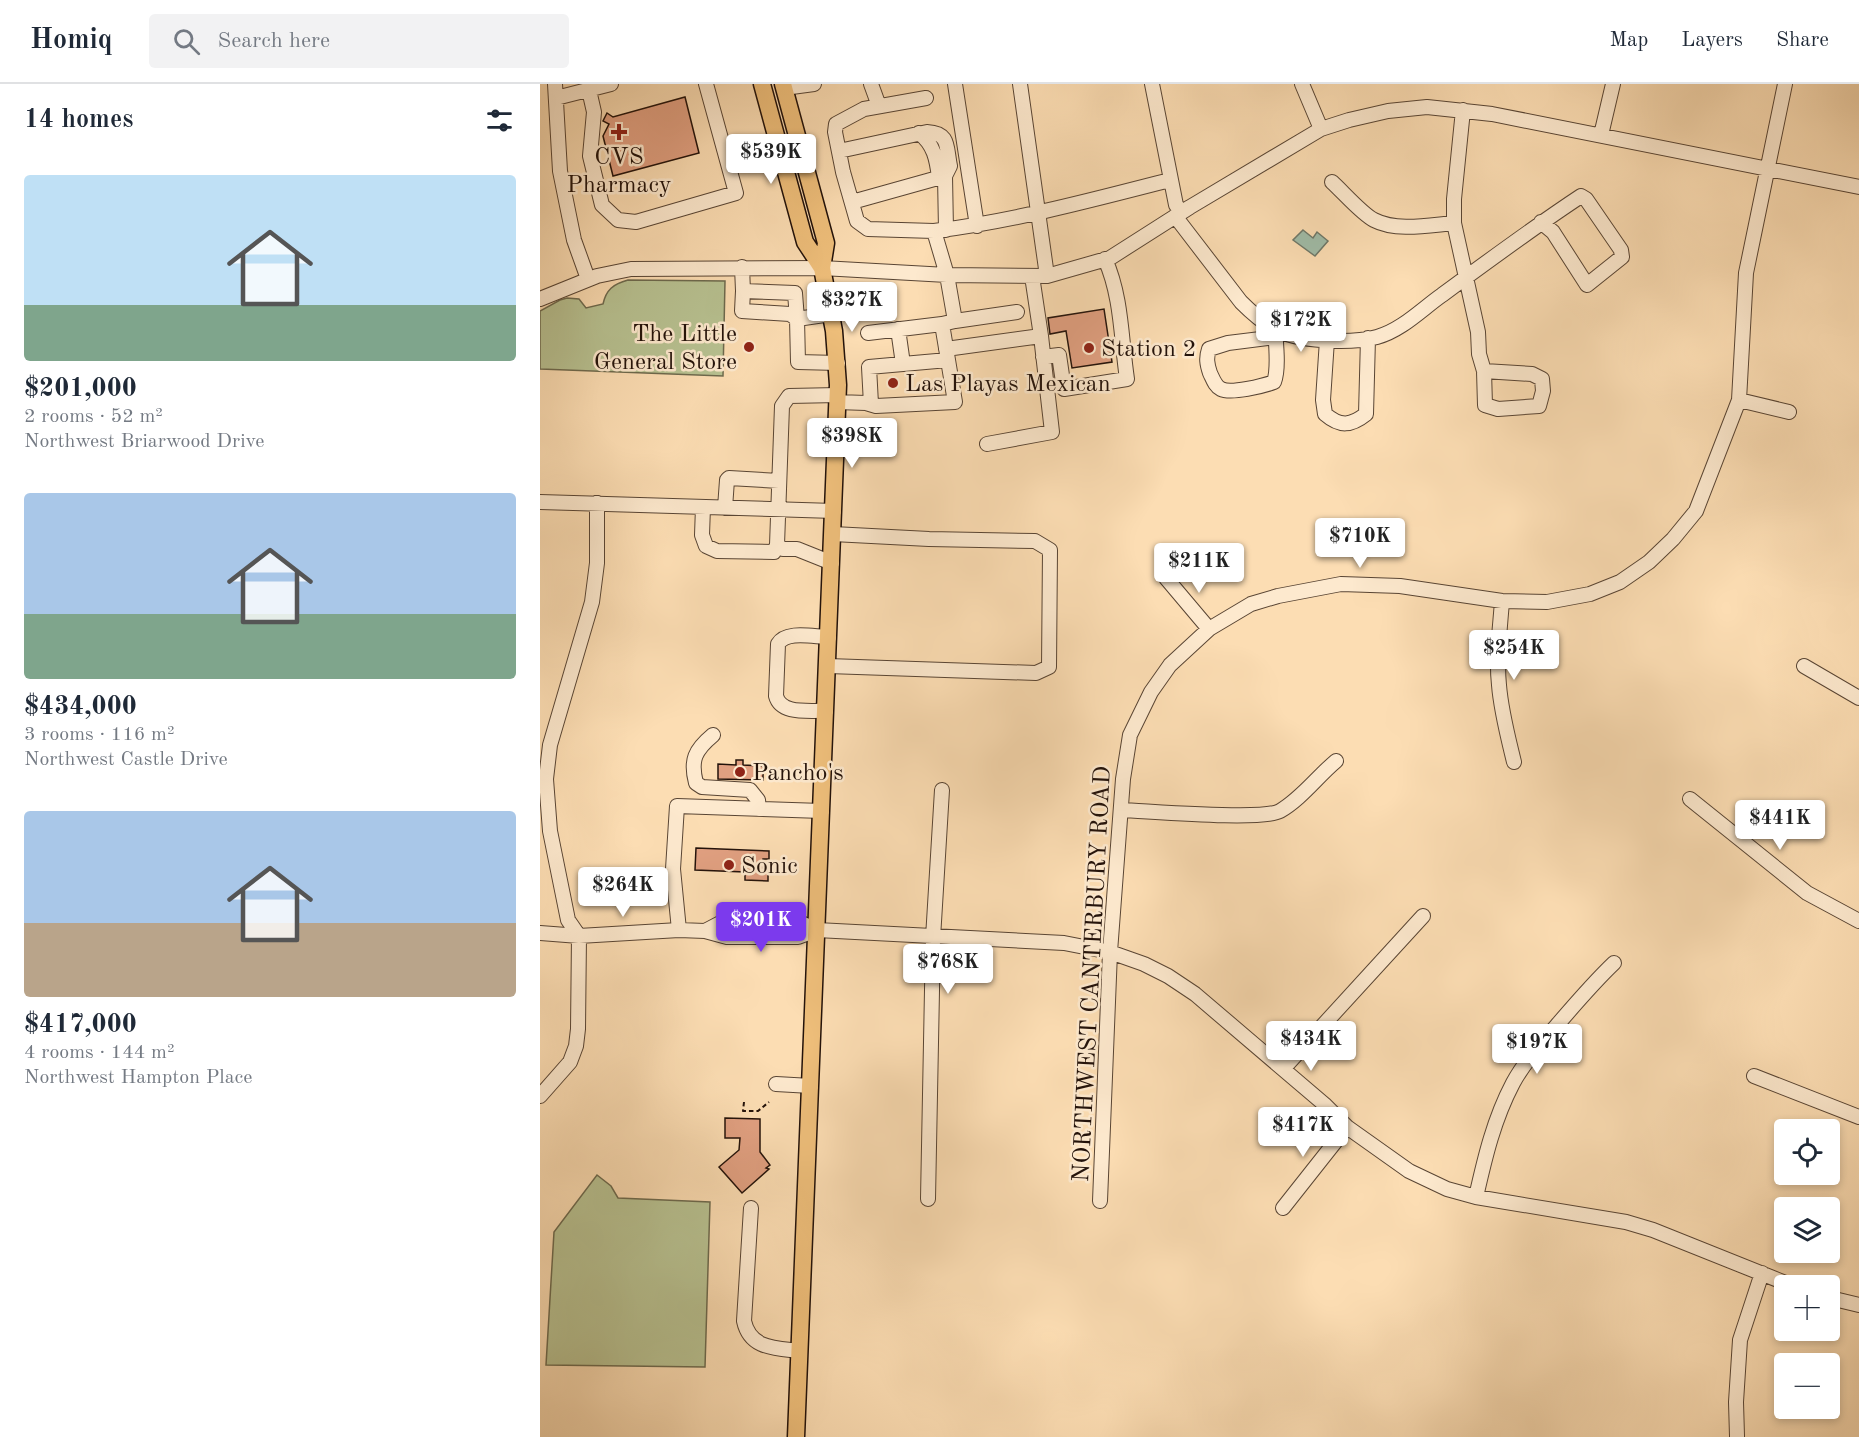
<!DOCTYPE html>
<meta charset="utf-8">
<style>
:root{--surface:#fff;--page:#f2f2f3;--text:#1f2937;--muted:#747a83;--line:#e0e1e3;--accent:#7c3aed}
body{margin:0;font-family:"Old Standard TT",serif;background:var(--page);color:var(--text);height:100vh;display:flex;flex-direction:column;font-size:22px;white-space:nowrap}
*{box-sizing:border-box;margin:0}
p{font-size:20px;color:var(--muted)}
.icon{flex:none;width:33px;height:33px;fill:none;stroke:currentColor;stroke-width:2;stroke-linecap:round;stroke-linejoin:round}
.map{position:relative;flex:1;overflow:hidden}
.side{display:flex;flex-direction:column;background:var(--surface);width:540px}
.side>*{flex:none}
.fabs{position:absolute;left:1234px;top:1035px;display:grid;gap:12px}
.fabs a{display:grid;place-items:center;width:66px;height:66px;border-radius:6px;background:var(--surface);box-shadow:0 3px 9px #0003;font-size:30px}
.price{position:absolute;translate:-50% -51px;padding:0 14px;border-radius:6px;background:#fff;color:#222;font-size:20px;line-height:39px;filter:drop-shadow(0 2px 3px #0008)}
.price::after{content:'';position:absolute;left:50%;top:36px;width:18px;height:14px;margin-left:-9px;background:inherit;clip-path:polygon(0 0,100% 0,50% 100%)}
.price.on{background:var(--accent);color:#fff}
ul{padding:0;list-style:none}
li{display:grid;align-content:center;gap:12px;height:318px;padding:0 24px}
li span{display:grid;place-items:center;height:186px;border-radius:6px;color:#555}
li>.icon{margin-inline-start:auto}
span .icon{width:108px;height:108px;fill:#fffc;stroke-width:1}
li b{font-size:26px}
h2{display:flex;justify-content:space-between;align-items:center;height:72px;padding:0 24px;font-size:26px}
header{display:flex;align-items:center;gap:36px;box-sizing:border-box;height:84px;padding:0 30px;background:var(--surface);border-bottom:2px solid var(--line)}
header strong{font-size:28px}
nav{display:flex;gap:33px;margin-inline-start:auto;font-size:21px}
.search{width:420px;height:54px;background:var(--page);display:flex;align-items:center;gap:15px;box-sizing:border-box;padding:0 21px;border-radius:6px;color:var(--muted);font-size:22px}
main{display:flex;flex:1;min-height:0}
.map>svg:first-child{display:block}
.green{fill:#b8c292;stroke:#6e6a4e;stroke-width:1.5}
.water{fill:#a0bca8;stroke:#6e7869;stroke-width:1.5}
.building{fill:#e1a081;stroke:#23120a;stroke-width:1.5}
.lines{fill:none;stroke-linecap:round;stroke-linejoin:round}
.minor-casing{stroke:#594534;stroke-width:16}
.major-casing{stroke:#23120a;stroke-width:19}
.path{stroke:#23120a;stroke-width:2;stroke-dasharray:4.5 3;stroke-linecap:butt}
.minor{stroke:#fde9ce;stroke-width:14}
.major{stroke:#eebe7a;stroke-width:16}
.poi-dot{fill:#8f2418;stroke:#fde9ce;stroke-width:2}
.labels{text-anchor:middle;stroke-width:5;stroke-linejoin:round;paint-order:stroke}
.poi-label{font-size:24px;fill:#23120a;stroke:#fde9ce;text-anchor:start}
.street-label{font-size:24px;fill:#23120a;stroke:#fde9ce}
</style>
<header>
<strong>Homiq</strong>
<div class="search"><svg class="icon" aria-label="search" viewBox="0 0 24 24"><circle cx="10" cy="10" r="6"/><path d="M15 15l6 6"/></svg>Search here</div>
<nav><a>Map</a><a>Layers</a><a>Share</a></nav>
</header>
<main>
<section class="side">
<h2>14 homes<svg class="icon" aria-label="filters" viewBox="0 0 24 24"><path d="M4 7h16M4 17h16"/><circle cx="9" cy="7" r="2"/><circle cx="15" cy="17" r="2"/></svg></h2>
<ul>
<li><span style="background:linear-gradient(#bfe0f5 70%,#7fa58c 0)"><svg class="icon" aria-label="home" viewBox="0 0 24 24"><path d="M3 11l9-7 9 7M6 9v11h12V9"/></svg></span><div><b>$201,000</b><p>2 rooms · 52 m²</p><p>Northwest Briarwood Drive</p></div></li>
<li><span style="background:linear-gradient(#a9c7e8 65%,#7fa58c 0)"><svg class="icon" aria-label="home" viewBox="0 0 24 24"><path d="M3 11l9-7 9 7M6 9v11h12V9"/></svg></span><div><b>$434,000</b><p>3 rooms · 116 m²</p><p>Northwest Castle Drive</p></div></li>
<li><span style="background:linear-gradient(#a9c7e8 60%,#b9a48a 0)"><svg class="icon" aria-label="home" viewBox="0 0 24 24"><path d="M3 11l9-7 9 7M6 9v11h12V9"/></svg></span><div><b>$417,000</b><p>4 rooms · 144 m²</p><p>Northwest Hampton Place</p></div></li>
</ul>
</section>
<div class="map">
<svg width="1319" height="1353" viewBox="0 0 1319 1353">
<rect width="100%" height="100%" fill="#fcddb3"/>
<filter id="stains"><feTurbulence type="fractalNoise" baseFrequency=".00333" numOctaves="4"/><feColorMatrix values="0 0 0 0 .2 0 0 0 0 .09 0 0 0 0 .02 0 0 0 .5 -.17"/></filter>
<radialGradient id="worn" r=".72"><stop offset=".6" stop-color="#630" stop-opacity="0"/><stop offset="1" stop-color="#630" stop-opacity=".3"/></radialGradient>
<path class="green" d="M88 196 185 197 183 292 0 285V227L20 216 27 214 39 215 46 224 63 220C66 206 73 200 88 196Z
M57 1091 71 1102 78 1114 170 1118 165 1283 6 1281 14 1148Z"/>
<path class="water" d="M763 146 773 154 777 148 788 157 775 172 753 156Z"/>
<path class="building" d="M145 13 159 69 73 92 63 52 69 40 63 37 67 29 73 33Z
M564 225 572 278 532 284 526 247 510 250 508 234Z
M196 676H203V681L223 682V696L178 695V680L196 681Z
M156 764 229 767V775H223V787L228 788V797L205 796V788L155 786Z
M185 1034 220 1035V1068L230 1081 226 1084 229 1085 202 1109 179 1083 199 1066 200 1054H185Z"/>
<g class="lines">
<defs>
<path id="minor" d="M15 0 20 87 34 156 48 195
M331 0 339 22
M415 0 437 142
M480 0 507 192
M612 0 636 121 642 128
M762 0 781 45
M244 4 274 0
M49 6 54 28 50 72 62 121 78 136 96 138 196 109 166 0
M16 14 71 0
M386 14 324 25 296 40 295 48 303 88 317 137 328 145 394 147 407 191 415 237 402 240
M923 26 914 115V139L938 248 939 270 944 287 945 321 958 325 999 322 1003 307 1002 295 992 290 944 287
M379 49C394 60 397 76 399 94
M1061 51 1073 0
M299 67 387 48C410 49 406 63 410 82L405 92 406 146
M792 98C803 108 822 130 834 136 857 148 890 141 914 139
M312 118 405 92
M635 132 701 218C711 228 721 237 733 244 757 258 810 260 837 253 862 246 882 225 902 211 948 177 994 143 1041 112L1046 115 1081 166 1082 173 1047 201 1013 148 1001 138
M394 147C474 137 552 116 630 96
M202 183 203 207 255 209 257 235 291 230
M203 207 202 227 250 230 257 235 258 278 298 279
M0 215 57 192 91 185 282 184 407 191 507 192 570 174 650 123 781 45 809 36 848 27 887 23 952 30 1319 103
M415 237 477 228
M358 245 363 280
M735 245C736 260 739 285 734 298 723 302 691 310 681 305 675 302 673 295 670 289 667 280 666 274 669 265L688 259 736 253
M787 256 783 316 785 330C800 343 811 342 826 330L828 254
M406 265 501 252 492 192
M503 273 519 271 524 305 587 295C581 255 582 213 565 175
M1199 316 1249 328
M297 318 326 319 336 322 415 318 402 240 328 249
M331 320 329 283 408 276
M447 360 512 348 501 252
M0 418 294 427
M163 423 162 451 166 462 177 467 234 468 237 461 242 322 249 312 298 311
M185 424 187 396 189 394 239 397
M237 461 243 465H257L292 479
M626 494 669 545
M962 517C960 545 956 573 959 601 961 627 968 653 974 678
M288 582 496 589 509 583 510 466 495 457 389 455 293 450
M1264 582 1319 614
M286 627C269 626 241 631 236 612L238 560C246 546 274 553 289 553
M173 651C155 666 150 676 156 699L162 703 210 706 218 716 219 725
M1150 715 1267 809 1319 837
M582 726C609 727 722 737 740 727 761 715 777 693 796 677
M139 846 133 785 137 722 282 727
M165 847 186 836H255L277 846
M0 849 39 852 139 846 165 847 187 853H258L277 846 524 859 570 868 604 880 628 892 655 910 784 1020 807 1043 869 1087 907 1105 936 1113 1086 1138 1113 1146 1253 1202
M743 985 883 832
M1214 992 1319 1033
M236 1000 271 1002
M0 1012 30 978 36 962 38 945 39 852 28 836 10 747 6 695 10 661 52 518 57 479V419
M936 1113C945 1073 954 1035 973 999 985 977 1002 959 1018 940 1036 919 1054 898 1074 879
M388 1115 393 854 402 706
M560 1117 570 868 583 695 590 651 611 608 630 581 669 545 711 520 738 512 801 500 860 502 962 517 1007 518 1050 510 1080 498 1109 478 1133 455 1156 427 1199 316 1206 189 1245 0
M211 1124 204 1237C210 1265 235 1264 259 1267
M743 1124 807 1043
M1290 1214 1319 1221
M1197 1352 1196 1318 1200 1256 1222 1189"/>
<path id="major" d="M222 0 265 158 282 184
M243 0 286 159 282 184 294 247 298 301 256 1353"/>
</defs>
<use href="#minor" class="minor-casing"/>
<use href="#major" class="major-casing"/>
<path class="path" d="M204 1018 203 1027H218L229 1018"/>
<use href="#minor" class="minor"/>
<use href="#major" class="major"/>
</g>
<g class="poi-dot">
<path d="M76 39h6v6h6v6h-6v6h-6v-6h-6v-6h6z"/>
<circle cx="209" cy="263" r="6"/>
<circle cx="549" cy="264" r="6"/>
<circle cx="353" cy="299" r="6"/>
<circle cx="200" cy="688" r="6"/>
<circle cx="189" cy="781" r="6"/>
</g>
<g class="labels">
<g class="poi-label">
<text x="79" y="80" text-anchor="middle">CVS<tspan x="79" dy="28">Pharmacy</tspan></text>
<text x="197" y="257" text-anchor="end">The Little<tspan x="197" dy="28">General Store</tspan></text>
<text x="561" y="272">Station 2</text>
<text x="365" y="307">Las Playas Mexican</text>
<text x="212" y="696">Pancho's</text>
<text x="201" y="789">Sonic</text>
</g>
<g class="street-label">
<text transform="translate(551 890) rotate(-87)" y="8">NORTHWEST CANTERBURY ROAD</text>
</g>
</g>
<rect width="100%" height="100%" filter="url(#stains)"/>
<rect width="100%" height="100%" fill="url(#worn)"/>
</svg>
<div class="fabs">
<a><svg class="icon" aria-label="locate" viewBox="0 0 24 24"><circle cx="12" cy="12" r="6"/><path d="M12 2v4M12 18v4M2 12h4M18 12h4"/></svg></a>
<a><svg class="icon" aria-label="layers" viewBox="0 0 24 24"><path d="M12 4l9 5-9 5-9-5zM3 14l9 5 9-5"/></svg></a>
<a>+</a>
<a>−</a>
</div>
<b class="price" style="left:231px;top:101px">$539K</b>
<b class="price" style="left:312px;top:249px">$327K</b>
<b class="price" style="left:761px;top:269px">$172K</b>
<b class="price" style="left:312px;top:385px">$398K</b>
<b class="price" style="left:820px;top:485px">$710K</b>
<b class="price" style="left:659px;top:510px">$211K</b>
<b class="price" style="left:974px;top:597px">$254K</b>
<b class="price" style="left:1240px;top:767px">$441K</b>
<b class="price" style="left:83px;top:834px">$264K</b>
<b class="price on" style="left:221px;top:869px">$201K</b>
<b class="price" style="left:408px;top:911px">$768K</b>
<b class="price" style="left:771px;top:988px">$434K</b>
<b class="price" style="left:997px;top:991px">$197K</b>
<b class="price" style="left:763px;top:1074px">$417K</b>
</div>
</main>
